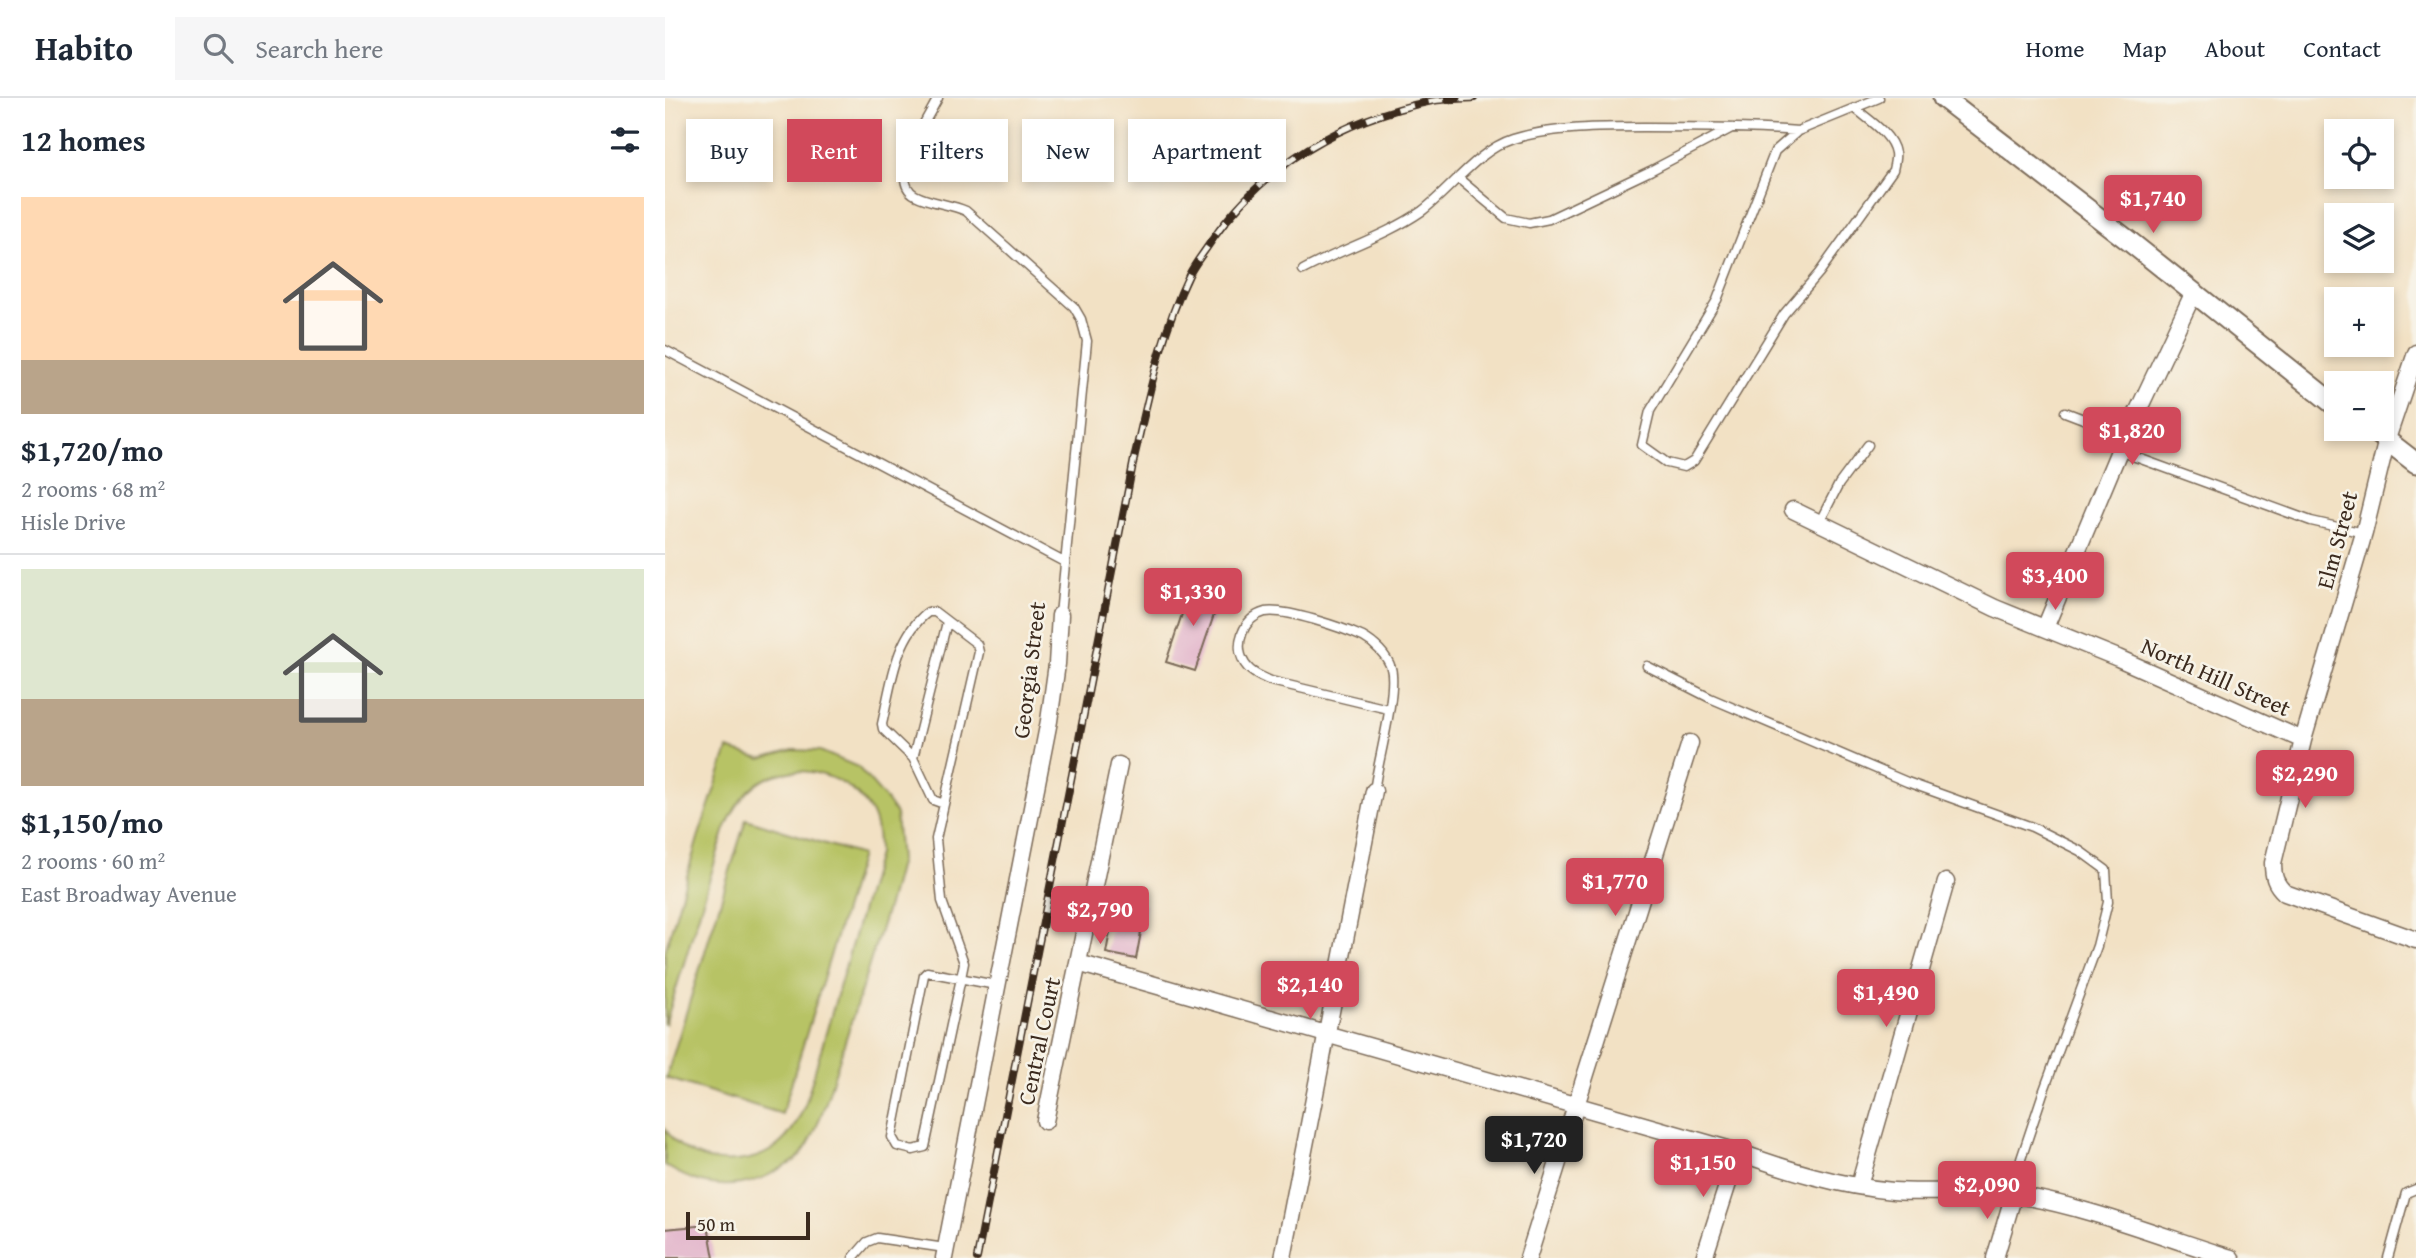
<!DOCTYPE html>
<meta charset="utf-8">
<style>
:root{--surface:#fff;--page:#f6f6f7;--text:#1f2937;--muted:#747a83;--line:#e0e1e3;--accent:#d1495b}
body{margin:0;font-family:"Gentium Book Plus",serif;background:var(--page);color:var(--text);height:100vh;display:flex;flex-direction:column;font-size:26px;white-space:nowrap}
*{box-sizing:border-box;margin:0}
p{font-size:23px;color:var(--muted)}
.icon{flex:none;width:38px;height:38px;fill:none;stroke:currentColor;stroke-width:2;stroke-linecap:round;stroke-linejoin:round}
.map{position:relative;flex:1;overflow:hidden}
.sheet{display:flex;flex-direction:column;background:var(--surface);width:665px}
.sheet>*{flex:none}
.banner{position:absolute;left:21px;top:21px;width:665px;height:63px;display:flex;gap:14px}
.buttons{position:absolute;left:1659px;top:21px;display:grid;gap:14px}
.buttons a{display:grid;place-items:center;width:70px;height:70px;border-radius:0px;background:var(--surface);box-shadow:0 4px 10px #0003;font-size:35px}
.scale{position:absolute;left:21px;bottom:18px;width:124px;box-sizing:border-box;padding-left:7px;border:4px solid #3b2a1e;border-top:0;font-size:19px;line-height:24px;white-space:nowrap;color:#3b2a1e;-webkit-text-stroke:5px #f7f3e8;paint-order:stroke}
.price{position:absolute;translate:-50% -60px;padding:0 16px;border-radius:7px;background:var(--accent);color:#fff;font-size:23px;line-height:46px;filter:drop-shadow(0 2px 4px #0008)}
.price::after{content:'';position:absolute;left:50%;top:42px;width:21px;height:16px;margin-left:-10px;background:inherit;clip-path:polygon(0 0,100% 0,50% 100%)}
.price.active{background:#222;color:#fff}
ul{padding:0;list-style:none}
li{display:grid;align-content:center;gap:14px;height:371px;padding:0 21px}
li+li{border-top:2px solid var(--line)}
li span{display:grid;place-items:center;height:217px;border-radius:0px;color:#555}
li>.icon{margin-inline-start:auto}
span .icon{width:126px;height:126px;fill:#fffc;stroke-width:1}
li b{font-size:30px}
h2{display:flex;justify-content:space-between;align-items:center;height:84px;padding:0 21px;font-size:30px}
.tag{padding:0 24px;border-radius:0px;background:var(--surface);box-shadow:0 4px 10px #0003;font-size:24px;line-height:63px}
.tag.active{background:var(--accent);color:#fff}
header{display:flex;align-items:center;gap:42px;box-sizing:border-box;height:98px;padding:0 35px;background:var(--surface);border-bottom:2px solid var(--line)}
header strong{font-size:33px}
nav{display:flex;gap:38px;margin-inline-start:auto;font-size:24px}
.search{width:490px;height:63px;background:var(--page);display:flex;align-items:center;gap:18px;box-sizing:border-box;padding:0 24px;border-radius:0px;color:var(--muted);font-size:26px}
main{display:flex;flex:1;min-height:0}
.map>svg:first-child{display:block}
.green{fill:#b7c365;stroke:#797642;stroke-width:2}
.building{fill:#e1b0c9}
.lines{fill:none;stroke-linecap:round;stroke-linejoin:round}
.service-casing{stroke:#7b6a58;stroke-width:11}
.minor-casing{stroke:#7b6a58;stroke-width:19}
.tertiary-casing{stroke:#7b6a58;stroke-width:23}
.service{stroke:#fff;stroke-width:8}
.minor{stroke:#fff;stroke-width:16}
.tertiary{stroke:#fff;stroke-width:19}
.rail-casing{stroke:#3b2a1e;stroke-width:8}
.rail{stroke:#f7f3e8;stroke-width:5;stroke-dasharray:16;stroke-linecap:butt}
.labels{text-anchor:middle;stroke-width:5;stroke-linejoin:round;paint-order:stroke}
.street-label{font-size:23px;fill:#3b2a1e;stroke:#f7f3e8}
</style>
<header>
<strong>Habito</strong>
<div class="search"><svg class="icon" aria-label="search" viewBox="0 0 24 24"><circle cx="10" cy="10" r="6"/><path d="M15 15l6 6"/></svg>Search here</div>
<nav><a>Home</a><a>Map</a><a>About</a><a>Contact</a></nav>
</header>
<main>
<section class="sheet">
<h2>12 homes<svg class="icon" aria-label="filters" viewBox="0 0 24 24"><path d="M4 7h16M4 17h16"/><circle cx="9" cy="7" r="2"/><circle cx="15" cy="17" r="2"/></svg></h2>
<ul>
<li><span style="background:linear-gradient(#ffd9b3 75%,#b9a48a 0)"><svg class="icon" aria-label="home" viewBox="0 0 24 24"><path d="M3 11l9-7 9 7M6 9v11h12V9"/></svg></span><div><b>$1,720/mo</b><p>2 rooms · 68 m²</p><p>Hisle Drive</p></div></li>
<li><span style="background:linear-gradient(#dfe7d0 60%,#b9a48a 0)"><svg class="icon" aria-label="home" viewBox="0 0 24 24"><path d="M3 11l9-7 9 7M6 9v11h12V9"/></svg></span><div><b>$1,150/mo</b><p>2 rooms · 60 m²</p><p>East Broadway Avenue</p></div></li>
</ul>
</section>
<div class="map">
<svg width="1751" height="1160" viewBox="0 0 1751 1160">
<rect width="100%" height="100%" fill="#f7f3e8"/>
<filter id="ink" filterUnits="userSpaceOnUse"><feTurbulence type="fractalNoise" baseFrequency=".0143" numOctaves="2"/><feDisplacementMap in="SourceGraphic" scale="14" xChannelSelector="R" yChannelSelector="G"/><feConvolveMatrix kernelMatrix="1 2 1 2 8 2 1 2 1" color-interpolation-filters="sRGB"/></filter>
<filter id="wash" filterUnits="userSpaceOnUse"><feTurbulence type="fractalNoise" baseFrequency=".00686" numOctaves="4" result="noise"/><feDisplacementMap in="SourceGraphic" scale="28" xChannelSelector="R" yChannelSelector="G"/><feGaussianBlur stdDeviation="1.57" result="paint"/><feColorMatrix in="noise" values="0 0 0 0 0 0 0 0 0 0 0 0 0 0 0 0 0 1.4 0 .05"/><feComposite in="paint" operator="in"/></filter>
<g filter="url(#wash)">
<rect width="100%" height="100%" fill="#f2e1c4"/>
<path class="green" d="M63 651 96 661 128 652 155 653 193 669 219 699 231 716 235 762 224 804 160 1007C153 1025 146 1047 132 1061 127 1065 119 1069 113 1072 75 1095 36 1091 0 1067V1030C21 1068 80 1073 112 1048 126 1037 133 1023 140 1007L213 756C213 742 213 727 206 714 185 678 139 664 102 680 80 690 67 713 59 734L0 927V854L33 740Z
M81 721 196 757 117 1016 1 980Z"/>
<g id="blocks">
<path class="building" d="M527 486 556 496 530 573 501 564Z
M451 801 481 807 471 861 441 855Z
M43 1127 49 1160H0V1131Z"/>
</g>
</g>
<g filter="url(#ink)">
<use href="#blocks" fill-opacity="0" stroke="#7b6a58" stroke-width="2"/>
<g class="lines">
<defs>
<path id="service" d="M273 0C263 20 221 81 250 97 265 105 285 106 301 113L409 209 416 221 422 243 395 517
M1191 11C1204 22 1227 36 1230 55 1231 60 1229 67 1228 72L1154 175 1119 216 1029 363 1019 369 1002 365 977 347 985 313 1052 202 1110 53 1133 33 1214 0
M793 80 841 120 864 125 884 121 985 73 1067 30
M638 172C677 151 721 138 757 113 785 92 813 52 848 41 886 29 939 29 979 29 1031 29 1082 29 1133 33
M0 252 399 464
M1400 314 1463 338
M1454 353 1646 423 1699 435
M1154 425 1174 386 1203 347
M982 568 1045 600 1242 684 1367 729 1415 753 1441 772 1443 804 1432 848 1378 995 1356 1061 1349 1096
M248 660 282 524
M709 693 711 681C715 657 732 591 726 570 722 557 709 545 698 539 678 530 620 510 600 514 578 520 568 547 580 566 586 575 596 579 606 583L723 611
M279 706 268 702 248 660 218 631 217 626C226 588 230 539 263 514H270L312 546 314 554 271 741 277 803 299 865 296 880 260 1049 248 1052 232 1048 227 1039 259 877 262 874 331 887
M188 1160 202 1144 212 1140 280 1150
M1723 1160 1741 1095 1751 1091"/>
<path id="minor" d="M1751 255 1722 341 1699 435 1638 642 1608 765C1608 778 1610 786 1620 795L1751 842
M1128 412 1330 510 1453 560 1638 642
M1380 530 1454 353 1528 196
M413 865 1073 1054C1123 1072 1174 1088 1228 1093 1269 1096 1310 1090 1351 1097 1424 1109 1495 1138 1566 1160
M380 1023 454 667
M1194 1088 1281 784
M279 1160 384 623 392 566 395 517
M618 1160 709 693
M863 1160 1025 645
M1039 1160 1073 1054
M1330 1160 1349 1096"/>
<path id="tertiary" d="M1278 0 1464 143 1671 308
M1707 331 1751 365"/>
</defs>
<use href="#service" class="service-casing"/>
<use href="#minor" class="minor-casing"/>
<use href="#tertiary" class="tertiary-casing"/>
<use href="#service" class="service"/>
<use href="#minor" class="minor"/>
<use href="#tertiary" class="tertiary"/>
<defs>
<path id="rail" d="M312 1160 470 356C484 296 497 233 524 177 530 165 540 153 547 142 600 66 677 21 767 3 780 1 795 1 809 0"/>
</defs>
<use href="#rail" class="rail-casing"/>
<use href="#rail" class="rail"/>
</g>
</g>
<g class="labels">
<g class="street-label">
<text transform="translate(1672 442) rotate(-75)" y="8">Elm Street</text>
<text transform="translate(364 572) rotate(-83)" y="8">Georgia Street</text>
<text transform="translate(1551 579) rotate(24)" y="8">North Hill Street</text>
<text transform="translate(374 943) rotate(-78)" y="8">Central Court</text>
</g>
</g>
</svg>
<div class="buttons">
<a><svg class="icon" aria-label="locate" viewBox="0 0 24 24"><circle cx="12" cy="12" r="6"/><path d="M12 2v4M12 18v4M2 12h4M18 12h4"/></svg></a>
<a><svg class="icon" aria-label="layers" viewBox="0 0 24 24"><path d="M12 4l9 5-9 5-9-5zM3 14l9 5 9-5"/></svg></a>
<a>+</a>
<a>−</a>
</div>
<div class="scale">50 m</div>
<b class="price" style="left:1488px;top:137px">$1,740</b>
<b class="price" style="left:1467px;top:369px">$1,820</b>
<b class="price" style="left:1390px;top:514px">$3,400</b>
<b class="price" style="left:528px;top:530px">$1,330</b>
<b class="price" style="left:1640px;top:712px">$2,290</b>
<b class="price" style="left:950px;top:820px">$1,770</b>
<b class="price" style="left:435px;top:848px">$2,790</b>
<b class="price" style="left:645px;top:923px">$2,140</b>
<b class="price" style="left:1221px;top:931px">$1,490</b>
<b class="price active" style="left:869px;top:1078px">$1,720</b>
<b class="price" style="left:1038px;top:1101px">$1,150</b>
<b class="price" style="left:1322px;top:1123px">$2,090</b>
<div class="banner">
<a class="tag">Buy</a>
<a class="tag active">Rent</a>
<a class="tag">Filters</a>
<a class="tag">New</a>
<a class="tag">Apartment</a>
</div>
</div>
</main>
